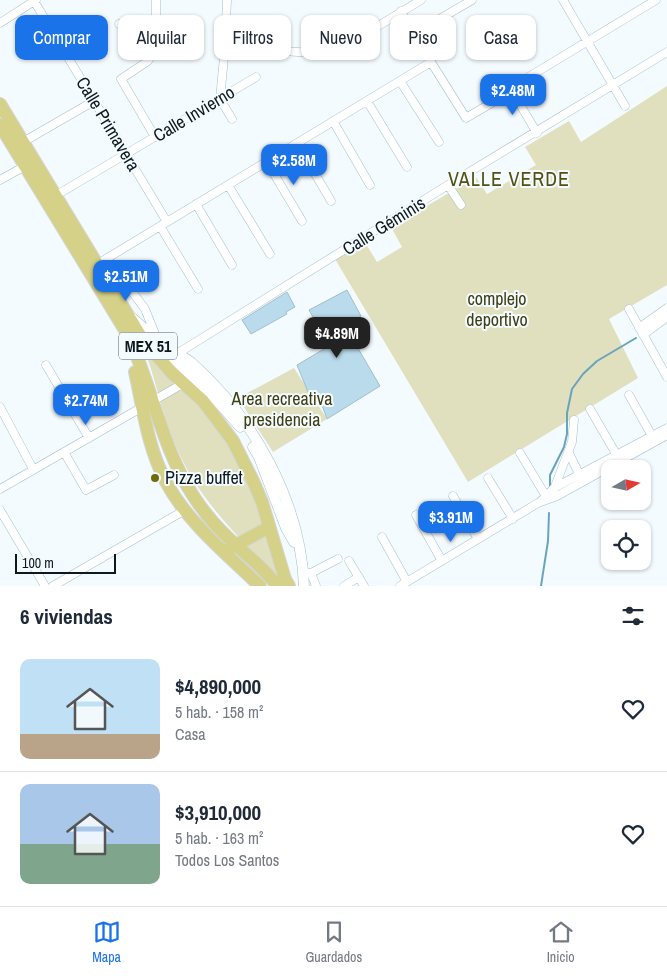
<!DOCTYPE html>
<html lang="es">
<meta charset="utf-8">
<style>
:root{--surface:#fff;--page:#f6f6f7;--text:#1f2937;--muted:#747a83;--line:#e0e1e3;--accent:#1a73e8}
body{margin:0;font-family:"Archivo Narrow",sans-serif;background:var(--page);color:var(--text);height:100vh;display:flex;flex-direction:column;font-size:19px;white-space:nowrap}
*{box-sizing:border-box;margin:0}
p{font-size:16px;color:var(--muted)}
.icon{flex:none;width:28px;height:28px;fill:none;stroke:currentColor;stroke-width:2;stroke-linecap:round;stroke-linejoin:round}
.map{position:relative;height:586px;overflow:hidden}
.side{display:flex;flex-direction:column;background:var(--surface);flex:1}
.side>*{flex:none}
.banner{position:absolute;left:15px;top:15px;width:638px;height:45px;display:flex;gap:10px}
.needle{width:32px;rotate:81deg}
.controls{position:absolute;left:601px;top:460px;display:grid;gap:10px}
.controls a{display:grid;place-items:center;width:50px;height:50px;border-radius:10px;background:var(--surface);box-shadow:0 1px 4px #0004;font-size:25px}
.scale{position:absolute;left:15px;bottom:12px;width:101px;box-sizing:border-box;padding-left:5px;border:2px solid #0d191f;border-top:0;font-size:14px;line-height:18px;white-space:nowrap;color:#0d191f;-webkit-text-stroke:4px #f4fbfe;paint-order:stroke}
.price{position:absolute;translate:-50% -42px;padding:0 11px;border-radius:10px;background:var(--accent);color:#fff;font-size:16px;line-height:32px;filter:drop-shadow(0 1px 2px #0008)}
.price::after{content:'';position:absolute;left:50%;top:30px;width:15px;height:11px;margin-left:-8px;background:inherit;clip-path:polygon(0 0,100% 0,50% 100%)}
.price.active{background:#222;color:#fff}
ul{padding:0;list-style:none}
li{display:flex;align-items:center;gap:15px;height:125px;padding:0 20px}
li+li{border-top:1px solid var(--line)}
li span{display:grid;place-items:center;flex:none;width:140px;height:100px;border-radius:10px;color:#555}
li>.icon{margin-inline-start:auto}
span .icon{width:60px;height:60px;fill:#fffc;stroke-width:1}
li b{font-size:21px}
h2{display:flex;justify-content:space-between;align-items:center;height:60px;padding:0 20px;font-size:21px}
.tag{padding:0 18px;border-radius:10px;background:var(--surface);box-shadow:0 1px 4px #0004;font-size:18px;line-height:45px}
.tag.active{background:var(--accent);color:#fff}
.dock{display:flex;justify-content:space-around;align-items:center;height:70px;border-top:1px solid var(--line);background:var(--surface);font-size:14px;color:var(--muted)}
.dock a{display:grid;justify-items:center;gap:2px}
.dock .active{color:var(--accent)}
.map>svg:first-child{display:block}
.green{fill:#e0dfbe}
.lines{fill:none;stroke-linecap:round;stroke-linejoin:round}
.stream{stroke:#69a4be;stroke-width:2}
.building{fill:#badbeb;stroke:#9fbfce}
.minor-casing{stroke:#a0c0cf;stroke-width:9}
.tertiary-casing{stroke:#a0c0cf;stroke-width:11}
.primary-casing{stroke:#d3d6d7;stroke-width:14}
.minor{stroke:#fff;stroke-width:8}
.tertiary{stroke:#fff;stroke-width:10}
.primary{stroke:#d5d188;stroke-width:12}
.poi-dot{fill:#726d0c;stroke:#f4fbfe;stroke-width:2}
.labels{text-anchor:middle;stroke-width:4;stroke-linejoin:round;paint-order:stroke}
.shield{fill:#f4fbfe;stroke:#525d62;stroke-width:1}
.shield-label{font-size:16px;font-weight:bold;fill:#0d191f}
.street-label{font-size:18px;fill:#0d191f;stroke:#f4fbfe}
.park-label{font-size:18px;fill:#3f3d12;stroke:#f4fbfe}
.poi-label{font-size:18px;fill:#0d191f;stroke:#f4fbfe;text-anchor:start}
.quarter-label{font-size:20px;letter-spacing:1px;fill:#535012;stroke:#f4fbfe}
</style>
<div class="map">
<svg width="667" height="586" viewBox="0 0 667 586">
<rect width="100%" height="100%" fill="#f4fbfe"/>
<path class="green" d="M667 86V285L609 319 638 378 468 482 335 259 364 241 377 262 402 247 391 227 476 177 487 194 536 165 525 147 569 121 581 142Z
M133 328 182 383 232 443 261 503 284 584C246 544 202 505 179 453 165 424 159 393 149 363 145 351 138 339 133 328Z
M294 368 327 419 273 452 238 398Z"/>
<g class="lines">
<path class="stream" d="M550 487V475L564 447 567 434V413L572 389 583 374 597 361 636 338
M541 586 548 541 549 513"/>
</g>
<path class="building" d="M347 290 361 316 345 326 380 386 327 419 323 408 308 392 297 365 329 346 309 310Z
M287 292 295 307 286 312 287 314 251 334 242 320Z"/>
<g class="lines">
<defs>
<path id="minor" d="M227 0 225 47 220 99 232 119
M563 0 625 106
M34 1 167 222
M401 11 423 50
M0 23 36 0
M119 24H156
M414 34 472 0
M225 47 327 54 334 53 421 0
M400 81 439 142
M367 101 407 167
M333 121 370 185
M537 133 515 96 512 89 517 84 656 0
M155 137 121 79 148 61 156 48V0
M23 142 94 101
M297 143 331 201
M267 162 302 221
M0 180 25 166
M228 185 270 254
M448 185 461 205
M55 196 256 77
M196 204 232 265
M160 226 198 289
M107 258 145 309 157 339
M96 265 431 62 466 118 500 98
M629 309 667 377
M639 328 667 308
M643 335 667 317
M175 355 448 185 667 52
M46 365 89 438
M629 395 652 436
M0 407 33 469
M590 409 619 459
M64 452 86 490 114 475
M520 453 547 498
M569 453 580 476
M488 478 513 519
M0 489 184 383
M554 489 572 442 574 420
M453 496 478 539
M540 502 554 488 667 428
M0 510 45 586
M416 515 442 561
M382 537 407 582
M349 561 364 586
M303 572 311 573 338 559
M311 573 316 586
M53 586 185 510
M344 586 359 577
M400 586 538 503 557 496 667 435"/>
<path id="tertiary" d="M131 317C142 326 152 336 163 344 172 351 183 356 192 363 254 418 301 503 304 586
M167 350 172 357 212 395 240 427
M253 447 259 457 286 528 294 542"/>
<path id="primary" d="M0 104 143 340 172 373 203 401 233 441 254 483 262 502 285 579 289 586
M0 125 128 335C153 389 161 447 194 497 205 514 221 532 237 546 251 559 266 570 277 586
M135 372C143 408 148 449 166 482 188 523 227 554 260 586
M229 549 269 527"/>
</defs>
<use href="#minor" class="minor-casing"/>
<use href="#tertiary" class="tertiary-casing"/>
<use href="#primary" class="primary-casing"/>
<use href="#minor" class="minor"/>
<use href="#tertiary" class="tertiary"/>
<use href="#primary" class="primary"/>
</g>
<circle class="poi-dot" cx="155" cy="478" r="5"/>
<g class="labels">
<rect class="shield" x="119" y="332.5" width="58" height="27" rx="4"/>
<g class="shield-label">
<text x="148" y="352">MEX 51</text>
</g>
<g class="street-label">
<text transform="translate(194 114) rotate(-31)" y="6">Calle Invierno</text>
<text transform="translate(108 124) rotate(59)" y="6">Calle Primavera</text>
<text transform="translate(384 226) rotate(-32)" y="6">Calle Géminis</text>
</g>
<g class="park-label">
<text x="497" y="305">complejo<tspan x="497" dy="21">deportivo</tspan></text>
<text x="282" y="405">Area recreativa<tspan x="282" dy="21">presidencia</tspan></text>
</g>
<g class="poi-label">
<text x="165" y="484">Pizza buffet</text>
</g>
<g class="quarter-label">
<text x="509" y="186">VALLE VERDE</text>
</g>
</g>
</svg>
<div class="controls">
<a><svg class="needle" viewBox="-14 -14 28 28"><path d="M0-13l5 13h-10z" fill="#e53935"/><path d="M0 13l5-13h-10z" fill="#747a83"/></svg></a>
<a><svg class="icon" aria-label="locate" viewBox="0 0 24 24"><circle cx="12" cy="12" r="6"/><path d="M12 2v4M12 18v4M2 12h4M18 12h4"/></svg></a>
</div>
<div class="scale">100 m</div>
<b class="price" style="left:513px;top:116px">$2.48M</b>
<b class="price" style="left:294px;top:186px">$2.58M</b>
<b class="price" style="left:126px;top:302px">$2.51M</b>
<b class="price active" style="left:337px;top:359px">$4.89M</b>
<b class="price" style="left:86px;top:426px">$2.74M</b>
<b class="price" style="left:451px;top:543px">$3.91M</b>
<div class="banner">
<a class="tag active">Comprar</a>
<a class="tag">Alquilar</a>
<a class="tag">Filtros</a>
<a class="tag">Nuevo</a>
<a class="tag">Piso</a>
<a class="tag">Casa</a>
</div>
</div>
<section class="side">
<h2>6 viviendas<svg class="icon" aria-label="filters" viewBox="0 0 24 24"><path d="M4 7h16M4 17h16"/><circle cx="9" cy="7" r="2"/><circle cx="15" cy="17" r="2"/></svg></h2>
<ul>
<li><span style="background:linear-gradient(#bfe0f5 75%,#b9a48a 0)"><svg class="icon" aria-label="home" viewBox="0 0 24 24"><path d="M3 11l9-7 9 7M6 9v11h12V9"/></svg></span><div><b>$4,890,000</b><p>5 hab. · 158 m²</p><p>Casa</p></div><svg class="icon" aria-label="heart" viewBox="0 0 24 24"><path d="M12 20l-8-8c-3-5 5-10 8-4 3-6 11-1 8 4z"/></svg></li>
<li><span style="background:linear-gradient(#a9c7e8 60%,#7fa58c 0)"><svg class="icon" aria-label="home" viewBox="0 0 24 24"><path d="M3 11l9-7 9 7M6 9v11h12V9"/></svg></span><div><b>$3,910,000</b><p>5 hab. · 163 m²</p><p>Todos Los Santos</p></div><svg class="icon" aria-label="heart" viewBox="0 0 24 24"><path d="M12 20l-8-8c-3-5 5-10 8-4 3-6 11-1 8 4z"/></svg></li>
</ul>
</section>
<nav class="dock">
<a class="active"><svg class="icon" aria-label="map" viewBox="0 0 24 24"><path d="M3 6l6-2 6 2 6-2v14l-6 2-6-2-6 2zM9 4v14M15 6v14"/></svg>Mapa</a>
<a><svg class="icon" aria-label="saved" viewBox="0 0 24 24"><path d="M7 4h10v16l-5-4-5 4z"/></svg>Guardados</a>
<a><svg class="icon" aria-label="home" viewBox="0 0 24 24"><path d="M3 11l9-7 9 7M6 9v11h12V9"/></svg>Inicio</a>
</nav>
